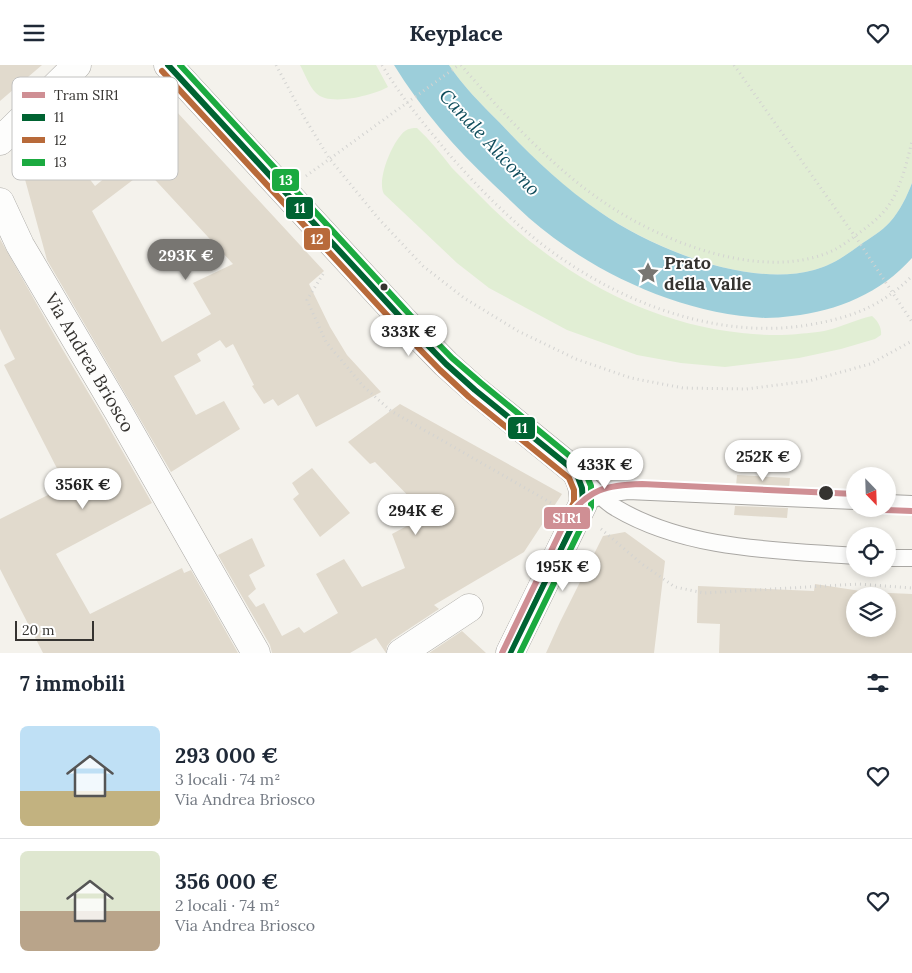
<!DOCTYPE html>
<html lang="it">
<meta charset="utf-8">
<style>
:root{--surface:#fff;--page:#f6f6f7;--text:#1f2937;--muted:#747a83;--line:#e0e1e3;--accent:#787672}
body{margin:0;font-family:Lora,serif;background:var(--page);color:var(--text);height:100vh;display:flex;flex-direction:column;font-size:19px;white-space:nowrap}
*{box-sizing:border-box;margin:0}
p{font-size:16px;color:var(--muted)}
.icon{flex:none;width:28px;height:28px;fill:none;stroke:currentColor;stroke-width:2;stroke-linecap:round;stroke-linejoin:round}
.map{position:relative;height:588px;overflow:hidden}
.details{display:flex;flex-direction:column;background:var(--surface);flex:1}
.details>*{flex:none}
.needle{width:32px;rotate:157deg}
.fabs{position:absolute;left:846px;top:402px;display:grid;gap:10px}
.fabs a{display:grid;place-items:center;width:50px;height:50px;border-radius:50%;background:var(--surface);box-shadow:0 2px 8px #0003;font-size:25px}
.scale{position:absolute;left:15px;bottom:12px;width:79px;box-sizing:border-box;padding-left:5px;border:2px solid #353330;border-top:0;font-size:14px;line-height:18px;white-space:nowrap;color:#353330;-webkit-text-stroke:4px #fff;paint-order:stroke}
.price{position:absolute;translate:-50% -42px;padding:0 11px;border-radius:18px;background:#fff;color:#222;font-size:16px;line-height:32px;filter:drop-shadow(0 1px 2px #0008)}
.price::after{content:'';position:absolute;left:50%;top:30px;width:15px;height:11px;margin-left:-8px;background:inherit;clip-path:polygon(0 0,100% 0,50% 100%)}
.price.on{background:var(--accent);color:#fff}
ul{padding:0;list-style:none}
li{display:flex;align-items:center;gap:15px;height:125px;padding:0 20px}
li+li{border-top:1px solid var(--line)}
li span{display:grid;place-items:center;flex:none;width:140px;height:100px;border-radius:8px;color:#555}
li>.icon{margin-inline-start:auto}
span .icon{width:60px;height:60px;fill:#fffc;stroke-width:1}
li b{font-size:21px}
h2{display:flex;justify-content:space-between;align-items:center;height:60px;padding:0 20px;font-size:21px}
header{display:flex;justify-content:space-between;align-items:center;height:65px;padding:0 20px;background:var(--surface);font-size:22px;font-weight:700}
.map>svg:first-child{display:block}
.green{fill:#e1eed4}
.water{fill:#9cceda}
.building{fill:#e1dacd;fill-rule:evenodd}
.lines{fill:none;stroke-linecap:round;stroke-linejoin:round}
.lane-casing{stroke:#a9a7a3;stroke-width:18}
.street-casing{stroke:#a9a7a3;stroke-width:29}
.path{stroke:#d3d3d1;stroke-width:3;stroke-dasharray:1 4;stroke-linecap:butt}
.lane{stroke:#fdfdfc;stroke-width:16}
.street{stroke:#fdfdfc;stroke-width:28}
.bus-1-casing{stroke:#fff;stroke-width:10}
.bus-2-casing{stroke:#fff;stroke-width:10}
.bus-3-casing{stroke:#fff;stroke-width:10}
.bus-1{stroke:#006332;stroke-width:6}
.bus-2{stroke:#b86a3a;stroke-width:6}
.bus-3{stroke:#1baa40;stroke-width:6}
.tram-1-casing{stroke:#fff;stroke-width:10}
.tram-1{stroke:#cf8f94;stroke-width:6}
.bus-dot{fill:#353330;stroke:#fff;stroke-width:2}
.labels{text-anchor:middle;stroke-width:4;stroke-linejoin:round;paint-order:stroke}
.poi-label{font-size:18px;font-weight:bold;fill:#353330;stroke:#fff;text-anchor:start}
.street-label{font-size:18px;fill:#353330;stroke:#fff}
.water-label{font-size:19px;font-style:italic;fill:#0f4d5c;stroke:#fff}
.key{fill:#fff;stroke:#c2c2c1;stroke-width:1}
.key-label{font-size:14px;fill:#353330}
.line-badge{stroke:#fff;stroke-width:2}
.badge-label{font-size:14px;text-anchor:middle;font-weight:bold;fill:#fff}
</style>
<header><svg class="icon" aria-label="menu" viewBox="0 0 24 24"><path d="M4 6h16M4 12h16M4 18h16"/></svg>Keyplace<svg class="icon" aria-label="heart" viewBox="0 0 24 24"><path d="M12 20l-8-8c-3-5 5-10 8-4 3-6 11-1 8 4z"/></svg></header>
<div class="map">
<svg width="912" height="588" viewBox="0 0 912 588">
<rect width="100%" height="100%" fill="#f4f2ec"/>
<path class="green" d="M300 0H376L388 22C374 30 329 42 316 28 309 21 305 9 300 0Z
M449 0H912V118C907 131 900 146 890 157 882 166 870 173 860 180 845 191 832 200 814 205 749 223 654 184 600 147 562 122 530 90 499 57 481 39 463 21 449 0Z
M417 63C430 75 441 89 452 103 465 116 479 130 492 143 561 209 645 258 742 268 760 270 780 271 798 269 809 268 822 267 832 264 845 260 858 254 872 251 877 255 882 262 881 270L875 274 841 284 799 293 725 302 681 298 637 290 567 265 489 223 457 198 384 129C376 115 393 75 405 66 409 63 413 63 417 63Z"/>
<path class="water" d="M394 0H449C463 21 481 39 499 57 530 90 562 121 600 147 653 184 749 223 814 205 832 200 845 191 860 180 870 173 882 166 890 157 900 146 907 131 912 118V193C881 228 837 246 792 251 783 252 774 253 765 253 681 249 592 208 529 153 517 142 505 130 493 119 455 83 421 44 394 0Z"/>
<path class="building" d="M0 0H42L0 36Z
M164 33 324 206 309 219 330 262 347 290 381 327 316 362 298 329 278 341 273 334 264 339 252 321 254 320 233 279 226 283 220 275 197 289 201 296 174 311 196 350 224 336 240 364 171 407 47 195 20 96 52 65 95 121 133 90 119 75ZM146 105 233 199 193 218 211 249 162 277 92 146Z
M0 174 60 280 104 354 152 438 56 489 90 549 182 503 184 508 191 505 238 588H43L0 504V454L66 421 4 300 15 294 0 264Z
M400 339 562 429 524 487 434 540 439 544 392 575 387 581 386 588 376 573 350 588H272L270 580 218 490 252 473 265 501 249 510 256 524 248 531 256 542 264 538 282 571 299 562 304 568 338 548 316 509 344 494 362 522 405 503 392 469 427 450 375 397 370 399 348 377Z
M312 403 350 448 320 472 293 434 299 429 292 418Z
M737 410 790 413 789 423 736 421Z
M735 441 788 443 787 453 734 450Z
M625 467 665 496 654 588H546L560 557 603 471Z
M815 519 867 527 912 529V588H719L720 559 697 558 698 521 814 526ZM855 531H888V564H855Z
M462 566 486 588H429Z"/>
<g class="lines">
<defs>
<path id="lane" d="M581 412C592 422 603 436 616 443 687 485 775 485 855 491
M594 434 605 429 628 426 855 436
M888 438 912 439
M888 493H912"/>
<g id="street">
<path d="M168 0 404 256 446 299 475 325 576 407C582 419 584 426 583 439L510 588"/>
<path d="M0 76 77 0"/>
<path id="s1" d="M0 137 20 180 118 346 256 588"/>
<path d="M401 588 469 543"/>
</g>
</defs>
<use href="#lane" class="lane-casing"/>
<use href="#street" class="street-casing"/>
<path class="path" d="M276 0 304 52 329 93 378 153 423 201 464 233 518 266 576 294 631 313 683 323 746 324 809 316 870 299 912 276
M382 0C401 32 424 59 448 88 474 118 503 148 534 173 608 233 712 276 808 260 850 253 881 242 912 211
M461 0C501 47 554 104 605 138 664 178 765 218 834 185 842 181 851 174 859 168 871 159 883 150 891 137 902 118 907 97 912 76
M734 0 859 177 912 257
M306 111 459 0
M323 209 307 235 326 277 363 321 391 346 553 439
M601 464 642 499 675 522 704 528 859 519 912 523"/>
<use href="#lane" class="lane"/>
<use href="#street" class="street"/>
<defs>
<path id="bus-1" d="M168 0 404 256 446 299 475 325 576 407 582 423 583 439 510 588"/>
<path id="bus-2" d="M162 6 398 262 440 305 469 332 569 413 574 425V437L502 584"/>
<path id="bus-3" d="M180 0 410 250 452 293 481 318 583 402 591 421V442L520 588"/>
</defs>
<use href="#bus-1" class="bus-1-casing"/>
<use href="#bus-2" class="bus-2-casing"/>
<use href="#bus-3" class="bus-3-casing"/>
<use href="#bus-1" class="bus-1"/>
<use href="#bus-2" class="bus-2"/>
<use href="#bus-3" class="bus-3"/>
<defs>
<path id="tram-1" d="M860 444 912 446
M502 588 567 453C589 424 606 420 642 419L855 429"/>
</defs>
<use href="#tram-1" class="tram-1-casing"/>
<use href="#tram-1" class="tram-1"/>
</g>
<defs>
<symbol id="sight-bare" viewBox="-9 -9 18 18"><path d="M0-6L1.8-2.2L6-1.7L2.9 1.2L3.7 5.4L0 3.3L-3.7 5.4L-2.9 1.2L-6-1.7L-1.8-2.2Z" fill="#787672" stroke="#fff" stroke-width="2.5" paint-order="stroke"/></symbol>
</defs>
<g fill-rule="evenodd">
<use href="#sight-bare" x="632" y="192" width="32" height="32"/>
</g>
<g class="bus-dot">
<circle cx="384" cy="222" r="4.5"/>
<circle cx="826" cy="428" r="8"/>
</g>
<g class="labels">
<g class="poi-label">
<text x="664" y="204">Prato<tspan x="664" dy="21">della Valle</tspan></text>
</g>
<g class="street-label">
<text dy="6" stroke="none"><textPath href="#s1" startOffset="184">Via Andrea Briosco</textPath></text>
</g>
<g class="water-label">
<text transform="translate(490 77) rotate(47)" y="7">Canale Alicorno</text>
</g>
</g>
<rect x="12" y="12" width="166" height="103" rx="8" class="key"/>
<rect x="22" y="27" width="23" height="6" fill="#cf8f94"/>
<rect x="22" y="49" width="23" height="7" fill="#006332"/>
<rect x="22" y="72" width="23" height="6" fill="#b86a3a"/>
<rect x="22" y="94" width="23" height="7" fill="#1baa40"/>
<g class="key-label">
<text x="54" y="35">Tram SIR1</text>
<text x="54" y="57">11</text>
<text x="54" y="80">12</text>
<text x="54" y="102">13</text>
</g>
<g class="line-badge">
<rect x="271" y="103" width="29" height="24" rx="5" fill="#1baa40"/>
<rect x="285" y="131" width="29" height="24" rx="5" fill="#006332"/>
<rect x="303" y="162" width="28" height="24" rx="5" fill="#b86a3a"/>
<rect x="507" y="351" width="29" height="24" rx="5" fill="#006332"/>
<rect x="543" y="441" width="48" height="24" rx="5" fill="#cf8f94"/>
</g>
<g class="badge-label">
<text x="286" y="120">13</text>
<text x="300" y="148">11</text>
<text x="317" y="179">12</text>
<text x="522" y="368">11</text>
<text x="567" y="458">SIR1</text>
</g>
</svg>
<div class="fabs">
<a><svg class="needle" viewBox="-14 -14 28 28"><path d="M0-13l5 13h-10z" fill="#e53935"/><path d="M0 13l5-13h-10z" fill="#747a83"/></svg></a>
<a><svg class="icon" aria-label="locate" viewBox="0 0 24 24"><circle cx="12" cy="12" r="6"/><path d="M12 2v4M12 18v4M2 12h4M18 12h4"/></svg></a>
<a><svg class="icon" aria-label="layers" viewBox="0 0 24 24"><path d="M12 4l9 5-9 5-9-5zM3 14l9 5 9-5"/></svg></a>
</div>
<div class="scale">20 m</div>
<b class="price on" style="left:186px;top:216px">293K €</b>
<b class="price" style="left:409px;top:292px">333K €</b>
<b class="price" style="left:763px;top:417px">252K €</b>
<b class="price" style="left:605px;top:425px">433K €</b>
<b class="price" style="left:83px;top:445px">356K €</b>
<b class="price" style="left:416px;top:471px">294K €</b>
<b class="price" style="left:563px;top:527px">195K €</b>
</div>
<section class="details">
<h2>7 immobili<svg class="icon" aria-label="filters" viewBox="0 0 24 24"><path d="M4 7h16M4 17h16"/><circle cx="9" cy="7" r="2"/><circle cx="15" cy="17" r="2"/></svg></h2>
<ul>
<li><span style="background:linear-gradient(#bfe0f5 65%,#c2b280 0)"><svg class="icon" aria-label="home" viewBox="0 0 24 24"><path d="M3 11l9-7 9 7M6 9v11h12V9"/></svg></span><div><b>293 000 €</b><p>3 locali · 74 m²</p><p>Via Andrea Briosco</p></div><svg class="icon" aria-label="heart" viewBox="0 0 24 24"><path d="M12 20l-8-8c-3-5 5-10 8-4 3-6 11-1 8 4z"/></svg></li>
<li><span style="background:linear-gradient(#dfe7d0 60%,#b9a48a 0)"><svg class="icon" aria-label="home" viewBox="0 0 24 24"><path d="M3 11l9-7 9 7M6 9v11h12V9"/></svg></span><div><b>356 000 €</b><p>2 locali · 74 m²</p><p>Via Andrea Briosco</p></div><svg class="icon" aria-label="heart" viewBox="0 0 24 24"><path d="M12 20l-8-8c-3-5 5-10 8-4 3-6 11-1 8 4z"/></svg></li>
</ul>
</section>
